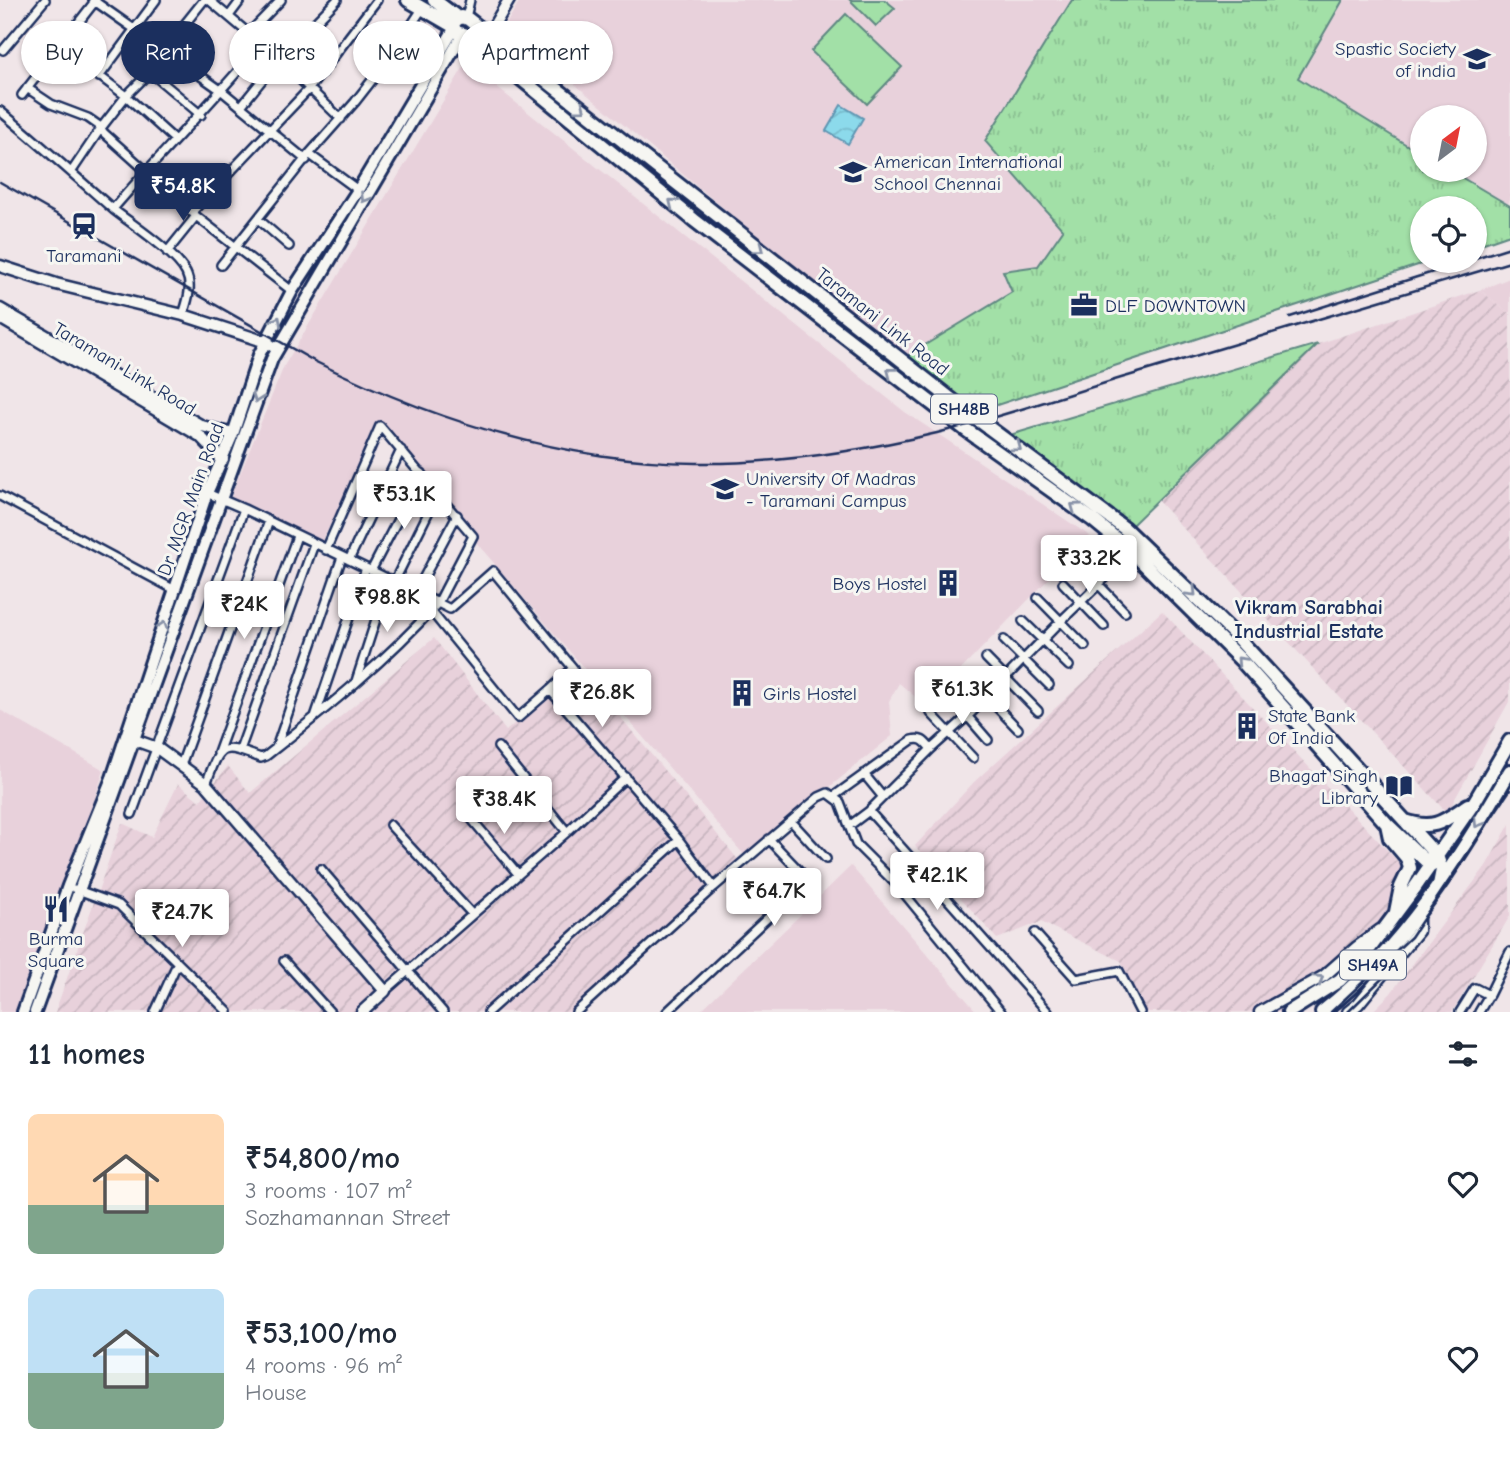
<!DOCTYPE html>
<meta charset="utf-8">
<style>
:root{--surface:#fff;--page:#f6f6f7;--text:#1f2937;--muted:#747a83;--accent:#1b2f5e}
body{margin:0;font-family:"Comic Neue",sans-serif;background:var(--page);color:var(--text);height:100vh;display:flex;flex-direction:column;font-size:26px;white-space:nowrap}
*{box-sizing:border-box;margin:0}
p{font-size:23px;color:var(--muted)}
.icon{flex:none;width:38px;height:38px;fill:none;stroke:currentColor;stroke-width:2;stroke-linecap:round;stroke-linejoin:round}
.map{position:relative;height:1012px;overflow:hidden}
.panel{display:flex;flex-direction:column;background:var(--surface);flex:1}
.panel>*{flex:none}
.hud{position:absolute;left:21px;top:21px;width:700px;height:63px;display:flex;gap:14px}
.needle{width:46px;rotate:32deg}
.fabs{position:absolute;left:1410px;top:105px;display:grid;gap:14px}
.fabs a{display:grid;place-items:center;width:77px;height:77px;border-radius:50%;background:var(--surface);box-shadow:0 2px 5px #0004;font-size:35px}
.price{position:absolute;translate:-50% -60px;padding:0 16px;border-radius:7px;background:#fff;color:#222;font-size:23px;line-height:46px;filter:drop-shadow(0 2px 4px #0008)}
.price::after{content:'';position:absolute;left:50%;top:42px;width:21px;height:16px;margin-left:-10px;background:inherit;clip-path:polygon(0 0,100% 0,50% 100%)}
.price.on{background:var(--accent);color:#fff}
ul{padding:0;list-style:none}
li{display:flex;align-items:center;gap:21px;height:175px;padding:0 28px}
li span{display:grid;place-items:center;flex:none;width:196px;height:140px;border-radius:10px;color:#555}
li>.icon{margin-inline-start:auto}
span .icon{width:84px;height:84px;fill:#fffc;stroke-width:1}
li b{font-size:30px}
h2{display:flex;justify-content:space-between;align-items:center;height:84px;padding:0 28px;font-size:30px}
.chip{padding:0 24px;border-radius:32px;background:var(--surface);box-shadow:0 2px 5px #0004;font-size:24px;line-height:63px}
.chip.on{background:var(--accent);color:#fff}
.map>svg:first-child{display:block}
.built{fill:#e8d1db}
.industrial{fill:url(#industrial-furrows)}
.grass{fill:url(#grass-tufts);stroke:#5e8882;stroke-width:2}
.pitch{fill:#a2e0a7;stroke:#5e8882;stroke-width:2}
.water{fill:url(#water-waves);stroke:#5f96b3;stroke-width:2}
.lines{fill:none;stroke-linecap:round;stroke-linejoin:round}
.minor-casing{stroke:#1b2f5e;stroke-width:12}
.tertiary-casing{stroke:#1b2f5e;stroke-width:15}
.secondary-casing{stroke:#1b2f5e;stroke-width:16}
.primary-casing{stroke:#1b2f5e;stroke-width:18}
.minor{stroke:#f6f6f2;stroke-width:7}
.tertiary{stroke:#f6f6f2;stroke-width:10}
.secondary{stroke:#f6f6f2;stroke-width:10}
.primary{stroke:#f6f6f2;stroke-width:12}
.rail{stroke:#1b2f5e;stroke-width:2.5}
.oneway{stroke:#8892a8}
.labels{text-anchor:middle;stroke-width:6;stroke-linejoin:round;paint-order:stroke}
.shield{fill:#f6f6f2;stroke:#5d6b8a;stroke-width:2}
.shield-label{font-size:18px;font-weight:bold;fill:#1b2f5e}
.poi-label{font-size:19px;fill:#1b2f5e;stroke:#f6f6f2;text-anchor:start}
.street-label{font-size:19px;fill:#1b2f5e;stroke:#f6f6f2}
.neighbourhood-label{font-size:21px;font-weight:bold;fill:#1b2f5e;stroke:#f6f6f2}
</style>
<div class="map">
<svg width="1510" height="1012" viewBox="0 0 1510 1012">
<defs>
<pattern id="industrial-furrows" width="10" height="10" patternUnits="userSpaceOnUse" patternTransform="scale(1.75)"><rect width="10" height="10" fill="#e8d1db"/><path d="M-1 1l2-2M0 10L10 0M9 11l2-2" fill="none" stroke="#c6b4be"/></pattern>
<pattern id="grass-tufts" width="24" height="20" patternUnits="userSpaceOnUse" patternTransform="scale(1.75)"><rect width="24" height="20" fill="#a2e0a7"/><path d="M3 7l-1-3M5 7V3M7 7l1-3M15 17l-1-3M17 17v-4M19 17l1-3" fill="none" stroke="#8bc092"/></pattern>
<pattern id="water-waves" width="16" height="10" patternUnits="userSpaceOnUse" patternTransform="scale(1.75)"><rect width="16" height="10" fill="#8cdaeb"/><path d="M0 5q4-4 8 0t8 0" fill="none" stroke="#78bbcc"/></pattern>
</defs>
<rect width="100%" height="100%" fill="#f0e5e8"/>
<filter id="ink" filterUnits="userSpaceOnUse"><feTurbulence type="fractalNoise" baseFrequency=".0143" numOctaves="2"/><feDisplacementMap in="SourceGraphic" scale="14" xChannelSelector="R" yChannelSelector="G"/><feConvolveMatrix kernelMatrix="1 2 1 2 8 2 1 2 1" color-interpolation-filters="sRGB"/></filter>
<g filter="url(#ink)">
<path class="built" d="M520 0H1072L985 141 1063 230 1038 266 1012 292 907 356 728 212 505 26Z
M1343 0H1510V200L1508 204 1449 170H1475V117H1423V155L1297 78Z
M466 63 905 412 1090 536 926 706 899 683 889 701 892 736 745 856 379 429 319 547 229 501 284 366Z
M1510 278V314L1480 290Z
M0 710 104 770 26 1012H0Z
M851 866 977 1012H699L818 898Z"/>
<path class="industrial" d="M1480 290 1510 314V700L1447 813 1157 500 1318 344Z
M1162 611 1402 866 1406 899 1354 961 1297 1012H1144L1121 961 1041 922 997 939 915 846 974 782Z
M434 638 506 731 579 667 740 862 579 1012H55L122 823 152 837 178 784 200 801 228 766 250 793Z
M1510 824V916L1452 1012H1372L1391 993 1486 866Z"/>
<path class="grass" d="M1072 0H1343L1298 78 1423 155V170H1449L1510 206V234L1475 246V208H1423V261H1430L979 411 907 356 1012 292 1003 271 1038 266 1063 230 985 141Z
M1318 344 1131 526 1010 435Z"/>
<path class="pitch" d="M850 0H885L895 8 876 26Z
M846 14 902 67 867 104 811 51Z"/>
<path class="water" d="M841 105 863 118 848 144 826 131Z"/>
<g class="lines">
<defs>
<path id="minor" d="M93 0 222 91 306 160
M209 0 279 59 341 119
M229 16 241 0
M466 18 470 0
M249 33 281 0
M61 47 126 96 175 140
M3 50 45 0
M150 72 201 115
M99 77 156 0
M27 88 51 104 88 118 98 125 104 133 196 216 292 291
M22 95 96 0
M241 106 279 59 337 0
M0 111C39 143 76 177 114 210 133 225 176 253 186 273 193 287 187 302 183 315
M309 154 358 190
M72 171 101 128 126 96 150 72 164 50 204 0
M113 209C161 153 214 101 261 44
M192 212 309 89 377 0
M258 219 289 246
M167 252 196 216
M221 265 309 154 355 102 391 56 422 9
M0 496 175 590
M326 550 380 426 473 536 438 603 450 609 493 571 573 668 550 690 679 840 714 887
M1073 558 1125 612
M349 560 401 450
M371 571 422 473
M394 582 438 493
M1063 583 1104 626
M416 592 457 515
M1038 598 1085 646
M431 611 518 718 550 690
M1023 621 1069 666
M1004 640 1049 685
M986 658 1038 711
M969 678 1018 729
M356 681 389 579
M949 695 988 740
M931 713 973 758
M315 717 366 568
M498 747 567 832
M276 748 342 557
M240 750 314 544
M218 753 297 536
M181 765 269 521
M864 774 882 796
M206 784C221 744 220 743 261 758L266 756C326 709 387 660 438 603L244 509 207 493
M834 796 912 740C922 737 925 742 931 749
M869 811 1048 1012
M132 814 244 509
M469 816 518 874
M791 821 826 859
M390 825 472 914
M849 826 869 811 931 749 969 715 1061 621 1132 552
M321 869 443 1012
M75 889 119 905 228 1012
M1035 933 1076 979 1119 971 1140 1012
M284 961 330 1012
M385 991 567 832 626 777
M155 1012 177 964
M488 1012 679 840
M576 1012 714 887 819 797 828 793 840 802 856 844 899 887 1001 1012
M667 1012 808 880 769 839
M1460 1012 1475 988 1489 995 1510 952
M1479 1012 1489 995"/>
<path id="tertiary" d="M486 39 509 0
M0 266 56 284 183 315 266 342 277 349
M0 309 202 426 233 434
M0 318 200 436 223 460
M129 738 157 748 206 784 385 991 362 1012
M1260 1012 1324 976 1357 947 1380 930
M1348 1012 1358 1004 1418 931V913"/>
<path id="secondary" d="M23 1012 68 886 112 778 207 493 233 434 259 355 292 291 358 190 454 29
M35 1012 272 359 463 34"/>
<path id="primary" d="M408 0 453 26
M434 0 458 18
M1405 821C1435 831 1444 821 1468 805
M1387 824 1390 838 1407 858 1410 868 1401 887 1396 912
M1431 866 1387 824 1241 660 1132 552 1093 520 965 429 694 220 481 46 464 34 456 32 453 26 455 21 461 17 468 19 961 407 1124 528 1236 636 1437 856 1442 870 1439 885
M1289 1012 1340 980 1370 948 1414 889 1475 801 1510 741
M1322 1012C1403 949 1459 859 1510 771"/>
</defs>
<use href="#minor" class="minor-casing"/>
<use href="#tertiary" class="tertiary-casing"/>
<use href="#secondary" class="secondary-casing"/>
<use href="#primary" class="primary-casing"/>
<use href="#minor" class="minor"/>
<use href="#tertiary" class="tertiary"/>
<use href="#secondary" class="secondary"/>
<use href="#primary" class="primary"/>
<path class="rail" d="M0 182 314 361C433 420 562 462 696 463 774 464 861 451 937 433 1001 417 1065 395 1128 376 1255 338 1383 300 1510 262
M1475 258 1510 247
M1290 317 1468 261
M1331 1012 1411 937 1510 790
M1348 1012 1398 963"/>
</g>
<defs><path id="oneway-chevron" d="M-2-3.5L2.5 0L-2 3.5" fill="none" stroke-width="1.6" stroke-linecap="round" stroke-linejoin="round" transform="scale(1.75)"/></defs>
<g class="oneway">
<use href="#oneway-chevron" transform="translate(581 108) rotate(37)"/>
<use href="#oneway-chevron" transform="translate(365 198) rotate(121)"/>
<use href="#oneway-chevron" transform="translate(673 203) rotate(-141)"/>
<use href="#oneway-chevron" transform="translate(759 249) rotate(38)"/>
<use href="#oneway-chevron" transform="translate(277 321) rotate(-62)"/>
<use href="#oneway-chevron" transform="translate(891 372) rotate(-142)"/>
<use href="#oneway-chevron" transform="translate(257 398) rotate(110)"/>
<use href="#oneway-chevron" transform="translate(1017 447) rotate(37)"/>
<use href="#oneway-chevron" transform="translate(1075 507) rotate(-144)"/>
<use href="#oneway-chevron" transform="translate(1192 592) rotate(45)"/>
<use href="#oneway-chevron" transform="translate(163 626) rotate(-71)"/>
<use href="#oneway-chevron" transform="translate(1241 661) rotate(-133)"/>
<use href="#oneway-chevron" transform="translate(1478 823) rotate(122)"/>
<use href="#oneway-chevron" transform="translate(1319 979) rotate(-34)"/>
</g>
</g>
<defs>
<symbol id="school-bare" viewBox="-9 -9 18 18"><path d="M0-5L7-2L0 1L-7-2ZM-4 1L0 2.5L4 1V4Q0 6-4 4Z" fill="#1b2f5e" stroke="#f6f6f2" stroke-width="2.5" paint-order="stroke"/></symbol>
<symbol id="station-bare" viewBox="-9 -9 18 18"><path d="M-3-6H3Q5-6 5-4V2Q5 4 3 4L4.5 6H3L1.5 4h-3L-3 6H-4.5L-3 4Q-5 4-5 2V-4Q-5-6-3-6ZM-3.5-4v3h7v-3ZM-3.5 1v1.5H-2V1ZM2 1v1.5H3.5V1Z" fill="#1b2f5e" stroke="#f6f6f2" stroke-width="2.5" paint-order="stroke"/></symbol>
<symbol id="office-bare" viewBox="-9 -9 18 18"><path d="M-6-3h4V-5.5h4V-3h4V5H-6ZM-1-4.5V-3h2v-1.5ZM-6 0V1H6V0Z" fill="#1b2f5e" stroke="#f6f6f2" stroke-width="2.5" paint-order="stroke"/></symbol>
<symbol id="university-bare" viewBox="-9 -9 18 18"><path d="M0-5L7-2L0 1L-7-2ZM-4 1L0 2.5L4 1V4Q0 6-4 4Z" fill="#1b2f5e" stroke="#f6f6f2" stroke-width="2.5" paint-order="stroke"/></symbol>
<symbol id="building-bare" viewBox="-9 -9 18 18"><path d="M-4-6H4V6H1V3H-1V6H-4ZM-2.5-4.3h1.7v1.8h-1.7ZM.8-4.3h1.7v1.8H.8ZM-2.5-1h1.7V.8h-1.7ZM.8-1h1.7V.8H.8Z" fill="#1b2f5e" stroke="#f6f6f2" stroke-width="2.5" paint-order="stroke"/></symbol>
<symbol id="library-bare" viewBox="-9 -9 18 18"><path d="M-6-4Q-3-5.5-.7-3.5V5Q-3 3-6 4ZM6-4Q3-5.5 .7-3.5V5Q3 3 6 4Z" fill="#1b2f5e" stroke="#f6f6f2" stroke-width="2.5" paint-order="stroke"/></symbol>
<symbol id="restaurant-bare" viewBox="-9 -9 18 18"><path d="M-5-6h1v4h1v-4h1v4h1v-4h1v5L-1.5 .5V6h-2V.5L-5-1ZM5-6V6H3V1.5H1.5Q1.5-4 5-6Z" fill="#1b2f5e" stroke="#f6f6f2" stroke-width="2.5" paint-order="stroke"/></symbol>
</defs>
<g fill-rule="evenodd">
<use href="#school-bare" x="1458" y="40" width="38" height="38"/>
<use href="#school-bare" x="834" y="153" width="38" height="38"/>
<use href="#station-bare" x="65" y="207" width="38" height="38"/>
<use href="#office-bare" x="1065" y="286" width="38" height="38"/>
<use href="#university-bare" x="706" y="470" width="38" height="38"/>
<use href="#building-bare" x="929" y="564" width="38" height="38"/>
<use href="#building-bare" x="723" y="674" width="38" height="38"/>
<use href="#building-bare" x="1228" y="707" width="38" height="38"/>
<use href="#library-bare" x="1380" y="767" width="38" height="38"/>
<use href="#restaurant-bare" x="37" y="890" width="38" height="38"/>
</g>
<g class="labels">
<g class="shield">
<rect x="931" y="394.5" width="66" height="29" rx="5"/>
<rect x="1340" y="950.5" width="66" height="29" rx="5"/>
</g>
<g class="shield-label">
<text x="964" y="415">SH48B</text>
<text x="1373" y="971">SH49A</text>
</g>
<g class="poi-label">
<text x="1456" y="55" text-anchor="end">Spastic Society<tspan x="1456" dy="22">of india</tspan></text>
<text x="874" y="168">American International<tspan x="874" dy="22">School Chennai</tspan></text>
<text x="84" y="262" text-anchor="middle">Taramani</text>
<text x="1105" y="312">DLF DOWNTOWN</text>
<text x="746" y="485">University Of Madras<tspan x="746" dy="22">- Taramani Campus</tspan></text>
<text x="927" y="590" text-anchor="end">Boys Hostel</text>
<text x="763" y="700">Girls Hostel</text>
<text x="1268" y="722">State Bank<tspan x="1268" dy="22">Of India</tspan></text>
<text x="1378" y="782" text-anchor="end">Bhagat Singh<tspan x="1378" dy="22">Library</tspan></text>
<text x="56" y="945" text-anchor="middle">Burma<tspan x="56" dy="22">Square</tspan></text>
</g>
<g class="street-label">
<text transform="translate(883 321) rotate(38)" y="7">Taramani Link Road</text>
<text transform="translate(125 368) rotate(31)" y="7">Taramani Link Road</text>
<text transform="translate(190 499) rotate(-70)" y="7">Dr MGR Main Road</text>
</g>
<g class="neighbourhood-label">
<text x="1309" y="614">Vikram Sarabhai<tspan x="1309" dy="24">Industrial Estate</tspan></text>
</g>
</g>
</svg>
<div class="fabs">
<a><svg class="needle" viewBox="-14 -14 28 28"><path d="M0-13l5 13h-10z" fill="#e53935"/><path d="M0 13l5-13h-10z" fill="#747a83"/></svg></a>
<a><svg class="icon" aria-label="locate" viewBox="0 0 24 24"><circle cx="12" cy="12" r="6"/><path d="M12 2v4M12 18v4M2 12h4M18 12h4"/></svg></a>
</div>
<b class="price on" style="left:183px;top:223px">₹54.8K</b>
<b class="price" style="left:404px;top:531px">₹53.1K</b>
<b class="price" style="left:1089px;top:595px">₹33.2K</b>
<b class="price" style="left:387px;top:634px">₹98.8K</b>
<b class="price" style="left:244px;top:641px">₹24K</b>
<b class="price" style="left:962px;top:726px">₹61.3K</b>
<b class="price" style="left:602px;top:729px">₹26.8K</b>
<b class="price" style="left:504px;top:836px">₹38.4K</b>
<b class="price" style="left:937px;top:912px">₹42.1K</b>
<b class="price" style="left:774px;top:928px">₹64.7K</b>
<b class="price" style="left:182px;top:949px">₹24.7K</b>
<div class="hud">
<a class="chip">Buy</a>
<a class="chip on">Rent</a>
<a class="chip">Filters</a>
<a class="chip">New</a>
<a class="chip">Apartment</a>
</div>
</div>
<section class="panel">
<h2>11 homes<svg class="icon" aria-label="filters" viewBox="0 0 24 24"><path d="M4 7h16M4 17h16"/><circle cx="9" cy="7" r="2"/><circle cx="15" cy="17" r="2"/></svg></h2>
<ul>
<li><span style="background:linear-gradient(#ffd9b3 65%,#7fa58c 0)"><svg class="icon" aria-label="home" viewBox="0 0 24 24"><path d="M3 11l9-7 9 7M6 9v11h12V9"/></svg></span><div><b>₹54,800/mo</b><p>3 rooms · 107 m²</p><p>Sozhamannan Street</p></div><svg class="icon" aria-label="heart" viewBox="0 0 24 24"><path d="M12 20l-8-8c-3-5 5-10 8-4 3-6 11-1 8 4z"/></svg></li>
<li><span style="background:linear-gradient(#bfe0f5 60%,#7fa58c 0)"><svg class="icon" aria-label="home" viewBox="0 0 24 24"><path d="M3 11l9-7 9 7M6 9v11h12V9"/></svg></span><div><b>₹53,100/mo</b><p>4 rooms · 96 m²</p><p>House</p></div><svg class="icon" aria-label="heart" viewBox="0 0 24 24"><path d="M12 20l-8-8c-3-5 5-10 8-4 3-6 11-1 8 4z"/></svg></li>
</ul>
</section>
